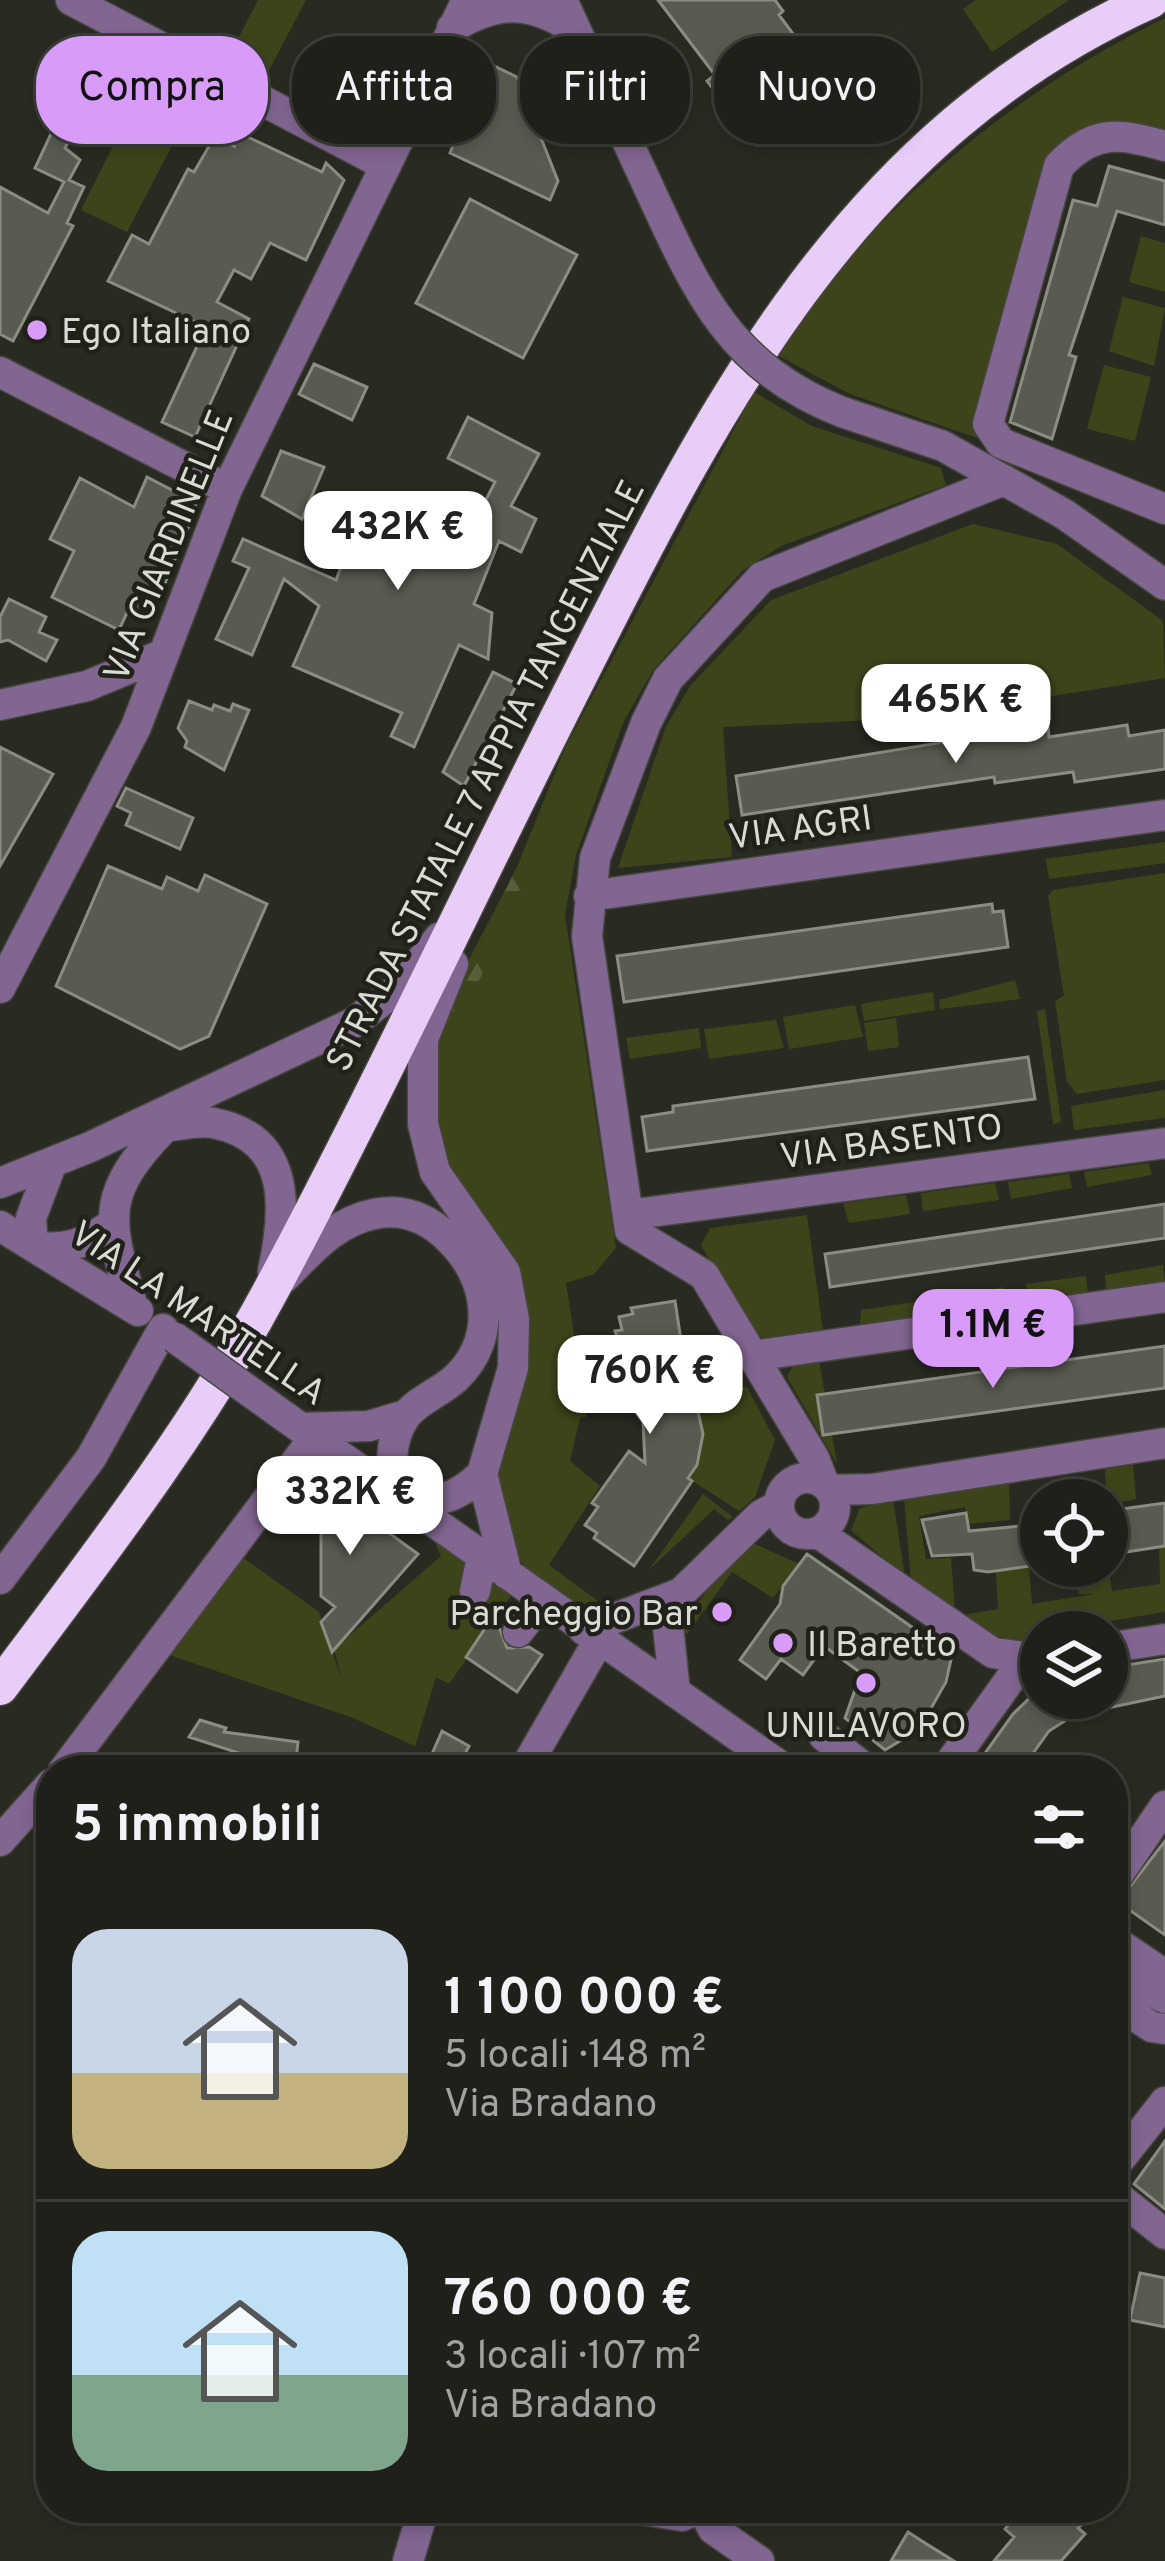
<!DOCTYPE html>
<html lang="it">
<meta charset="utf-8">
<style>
:root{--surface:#1f201a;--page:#2c2d27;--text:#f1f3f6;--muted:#a1a3a2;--line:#3c3e39;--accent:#d89bf8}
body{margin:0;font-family:Overpass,sans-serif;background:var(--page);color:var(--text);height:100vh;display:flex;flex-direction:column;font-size:45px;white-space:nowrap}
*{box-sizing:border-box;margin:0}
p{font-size:39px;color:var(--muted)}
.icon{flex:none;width:66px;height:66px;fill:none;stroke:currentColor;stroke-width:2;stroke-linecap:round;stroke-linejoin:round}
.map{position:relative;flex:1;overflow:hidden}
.sheet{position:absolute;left:36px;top:1755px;width:1092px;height:768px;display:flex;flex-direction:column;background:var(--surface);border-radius:48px;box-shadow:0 6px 18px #0003,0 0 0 3px var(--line)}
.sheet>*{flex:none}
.hud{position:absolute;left:36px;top:36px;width:1095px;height:108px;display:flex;gap:24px}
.fabs{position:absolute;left:1020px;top:1479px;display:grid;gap:24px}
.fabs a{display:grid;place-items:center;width:108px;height:108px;border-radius:50%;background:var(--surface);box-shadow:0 6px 18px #0003,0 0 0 3px var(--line);font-size:60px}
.price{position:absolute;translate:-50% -102px;padding:0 27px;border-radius:24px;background:#fff;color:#222;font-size:39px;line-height:78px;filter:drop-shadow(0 3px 6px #0008)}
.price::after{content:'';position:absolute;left:50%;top:72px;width:36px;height:27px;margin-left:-18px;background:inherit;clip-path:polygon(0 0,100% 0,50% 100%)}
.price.on{background:var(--accent);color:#111}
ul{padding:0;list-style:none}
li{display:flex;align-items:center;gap:36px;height:300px;padding:0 36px}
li+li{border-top:3px solid var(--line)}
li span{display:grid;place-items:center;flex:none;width:336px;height:240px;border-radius:36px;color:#555}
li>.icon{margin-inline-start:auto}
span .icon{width:144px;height:144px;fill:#fffc;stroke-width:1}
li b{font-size:51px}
h2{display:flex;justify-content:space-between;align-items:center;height:144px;padding:0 36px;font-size:51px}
.pill{padding:0 42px;border-radius:48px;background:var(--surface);box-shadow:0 6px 18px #0003,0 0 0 3px var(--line);font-size:42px;line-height:108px}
.pill.on{background:var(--accent);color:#111}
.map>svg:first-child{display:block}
.green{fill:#3e441a}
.forest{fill:url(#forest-firs)}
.building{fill:#595b51;stroke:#8b8d83;stroke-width:3}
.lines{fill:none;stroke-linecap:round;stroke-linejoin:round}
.minor-casing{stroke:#45473f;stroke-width:33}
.highway-casing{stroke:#45473f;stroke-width:39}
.minor{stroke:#826692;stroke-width:30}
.highway{stroke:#e9cdf9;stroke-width:36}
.minor-bridge-casing{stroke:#45473f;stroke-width:33;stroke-linecap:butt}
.minor-bridge{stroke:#826692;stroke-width:30}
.poi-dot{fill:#d89bf8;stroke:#202119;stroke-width:4.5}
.labels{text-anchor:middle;stroke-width:9;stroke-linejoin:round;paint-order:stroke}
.poi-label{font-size:36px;fill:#dadbd5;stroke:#202119;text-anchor:start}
.street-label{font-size:36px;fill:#dadbd5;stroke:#202119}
</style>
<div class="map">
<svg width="1165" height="2561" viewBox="0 0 1165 2561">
<defs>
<pattern id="forest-firs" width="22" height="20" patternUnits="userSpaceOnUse" patternTransform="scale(3)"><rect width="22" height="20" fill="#3e441a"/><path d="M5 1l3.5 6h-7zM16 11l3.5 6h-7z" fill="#595e3a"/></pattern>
</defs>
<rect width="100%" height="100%" fill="#292b22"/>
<path class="green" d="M258 0H306L266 76 229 56Z
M976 0H1069L992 52 963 9Z
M1165 18V135L1069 148 986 441 850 394 777 355C870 210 1011 93 1165 18Z
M133 106 180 130 127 232 81 210Z
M1141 236 1165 243V292L1129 282Z
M1123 297 1165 308 1154 366 1109 351Z
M1104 365 1151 377 1135 441 1087 429Z
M754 392 812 426 941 468 946 485 781 546 743 570 653 670 623 723 576 855 565 915 616 1248 594 1274 566 1283 587 1417 580 1418 570 1461 600 1486 549 1565 598 1601 589 1616 529 1572 504 1538 495 1503 497 1458 523 1367 443 1163 427 1090 447 1002 517 867 566 746Z
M973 524 1057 544 1163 621 1165 678 917 718 723 727 732 857 618 868 666 726 691 685 771 600Z
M1165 842V863L1049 879 1046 859Z
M1165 873V1080L1077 1094 1067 1082 1055 1001 1064 996 1048 896 1053 890Z
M1015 980 1020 999 940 1009 939 1000Z
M933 992 935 1010 864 1021 861 1004Z
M855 1005 863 1037 789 1049 783 1017Z
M1045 1009 1061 1122 1053 1124 1037 1011Z
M896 1018 899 1047 868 1051 864 1023Z
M776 1020 784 1048 709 1059 704 1029Z
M699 1028 701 1048 630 1059 626 1038Z
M1165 1090V1118L1074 1130 1071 1106Z
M1149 1163 1152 1175 1087 1187 1084 1172Z
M1069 1174 1072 1188 1011 1199 1008 1182Z
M995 1183 999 1200 923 1211 921 1193Z
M906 1195 910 1214 849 1223 843 1203Z
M807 1215 823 1331 768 1339 750 1333 701 1245 710 1228Z
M1163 1265 1165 1282 1106 1291 1105 1275Z
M1086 1276 1088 1294 1027 1304 1026 1284Z
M1004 1287 1007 1306 951 1315V1296Z
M929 1300 930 1317 860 1324 861 1310Z
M819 1360 837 1464 787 1377 794 1364Z
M747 1387 775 1440 755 1497 739 1511 688 1478 703 1434 694 1393Z
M1133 1465 1136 1499 1107 1505 1105 1469Z
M1009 1483 1010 1520 968 1524 965 1507 919 1516 926 1559 951 1558 955 1612 911 1581 904 1498Z
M703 1494 733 1517 728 1520 714 1509 649 1570Z
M893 1500 905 1577 851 1530 860 1508Z
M432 1536 512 1594 449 1684 436 1677 415 1746 353 1718 155 1650 238 1554 319 1612 343 1684 334 1649 441 1556Z
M755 1544 799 1564 773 1598 732 1572 687 1634 679 1628 726 1565Z
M1165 1546V1612L1041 1632V1645L994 1636 964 1615 998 1609 996 1571 1029 1566 1032 1604 1094 1594H1079L1076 1566H1107V1555L1112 1591 1160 1584 1159 1547Z"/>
<path class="forest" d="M514 873 528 882 445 1049 431 1042Z"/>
<path class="building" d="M658 0H775L783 11 779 15 831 85 757 145 707 81 715 75Z
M486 62 517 77 558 181 550 200 450 153Z
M65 65 106 86 97 102 91 98 65 148 80 160 69 180 84 187 67 223 73 226 13 341 0 334V187L48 213 64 182 35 168 58 119 39 113Z
M231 129 322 172 326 163 344 180 306 260 270 243 251 279 234 270 217 302 249 319 195 437 162 422 206 327 108 281 132 235 149 244 188 169 194 172 215 136 234 146Z
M1109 166 1165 181V225L1117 211 1069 355 1076 357 1052 439 1010 422 1073 200 1097 206Z
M470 199 577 255 523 358 416 303Z
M314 364 367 387 352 420 299 394Z
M468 417 539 454 511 506 536 519 521 552 499 541 474 604 492 613 488 659 459 645 414 747 391 736 402 713 293 666 319 606 284 579 252 655 216 639 249 568 233 561 243 539 336 580 346 554 380 568 404 507 469 533 495 482 448 458Z
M281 451 324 467 302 519 262 496Z
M147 477 195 502 196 509 160 595 148 614 130 606 119 630 52 597 74 551 50 539 80 478 134 507Z
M9 599 46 617 39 632 57 640 46 661 8 640 0 642V617Z
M493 672 517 684 464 786 443 772Z
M189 701 212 710 214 705 230 711 233 704 249 710 224 770 185 747 187 741 178 728Z
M1048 725 1049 737 1127 725 1129 736 1165 730V769L1075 782 1073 772 995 783 994 777 742 815 736 776Z
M0 747 53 774 0 866Z
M126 788 193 818 180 849 126 825 131 813 117 806Z
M108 866 162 889 167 877 198 891 205 875 267 904 209 1036 180 1049 56 986Z
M992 904 993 912 1003 911 1008 947 624 1002 617 956Z
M1028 1057 1035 1099 647 1151 642 1117 673 1112V1106Z
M1165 1204V1238L830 1287 825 1254Z
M675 1301 681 1340 668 1362 694 1393 703 1434 697 1465 688 1478 692 1481 634 1566 594 1538 597 1533 585 1525 598 1507 592 1503 629 1451 645 1463 643 1422 633 1409 639 1401 626 1391 628 1365 615 1331 622 1330 619 1317 633 1314 631 1308Z
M1165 1346V1388L823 1435 817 1395Z
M310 1476 418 1554 332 1652 321 1622 335 1607 321 1596V1529L287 1506Z
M1165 1503V1546L1107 1555V1511Z
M966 1513 969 1531 1041 1524 1038 1565 988 1572 974 1570 972 1554 932 1556 922 1520Z
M807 1554 952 1655 946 1682 929 1712 908 1736 885 1750 845 1718 861 1673 824 1646 803 1675 781 1659 766 1679 740 1660 780 1604 783 1586Z
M490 1621 499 1627 507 1648 529 1647 542 1655 517 1692 466 1657Z
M1165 1659V1696L1074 1715 1049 1731 1021 1770H973L1013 1714 1041 1687V1698H1107V1668Z
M200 1720 226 1728 224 1732 298 1742 295 1770H246L248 1756 189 1737Z
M442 1731 469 1746 457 1770H425Z
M1165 1841V1935L1118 1902Z
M1165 2141V2209L1134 2184Z
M1140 2273 1165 2278V2327L1130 2320Z
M1022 2508H1100L1078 2528 1085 2534 1061 2561H994L1014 2537 1005 2529Z
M908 2532 925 2543 954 2561H891Z"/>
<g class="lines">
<defs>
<path id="minor" d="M71 0 383 164
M562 0 649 188
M452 28C498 0 530 0 575 30
M1165 146C1120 133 1093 129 1059 166L988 424 1001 443 1165 509
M0 372 227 489
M842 412 943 446 1064 514 1165 585
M0 705 87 686 159 656
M589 896 1165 815
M453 964 423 1039V1124L435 1172 505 1272 514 1319 513 1368 482 1474 507 1574
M0 988 136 727 227 489 467 0
M51 1165 31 1218 33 1246C66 1251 84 1244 111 1225
M0 1183 90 1147 353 1023 400 987 439 938
M628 1215 1165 1143
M0 1226 138 1311
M285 1277C312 1250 335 1222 374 1214 403 1208 428 1218 449 1239 488 1276 499 1337 456 1378 441 1392 416 1401 405 1417 387 1444 392 1469 398 1498 436 1503 454 1501 482 1474
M133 1308C109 1220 97 1197 165 1127 179 1125 199 1120 213 1123 293 1138 286 1211 273 1271
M753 1356 1165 1297
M288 1419 786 1770
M301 1428 369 1426 406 1415
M779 1506a28 28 0 1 1 56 0a28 28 0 1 1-56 0Z
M824 1484 814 1458 704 1275 630 1230 587 936 595 858 646 723 668 679 762 577 1004 480
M830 1490 872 1489 1165 1443
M818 1533 993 1653 1041 1659
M0 1579 91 1458 163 1329
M475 1591 482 1557
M584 1630 681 1593 761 1515 778 1506
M518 1632 543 1600
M1107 1648 1165 1639
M675 1692 668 1626 681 1593
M824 1736 867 1770
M64 1770 314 1438
M524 1770 599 1640
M945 1770 1024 1660
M0 1841 51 1784
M1113 1882 1165 1806
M1113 1940 1165 1975
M1113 1972 1165 1998
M1113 2002 1152 2027 1165 2029
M1113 2168 1165 2102
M1113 2193 1165 2234
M631 2508 682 2516 701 2508
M702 2508 713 2529 759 2561
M408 2561 424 2508"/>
<path id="highway" d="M0 1687C95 1560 195 1432 270 1292 372 1102 463 907 560 714 705 427 839 140 1151 0"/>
</defs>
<use href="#minor" class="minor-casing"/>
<use href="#highway" class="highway-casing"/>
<use href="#minor" class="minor"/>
<use href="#highway" class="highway"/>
<defs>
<path id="minor-bridge" d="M649 188C697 292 730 368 842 412
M174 1337 288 1419"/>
</defs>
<use href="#minor-bridge" class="minor-bridge-casing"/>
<use href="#minor-bridge" class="minor-bridge"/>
</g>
<g class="poi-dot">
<circle cx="37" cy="330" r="12"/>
<circle cx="722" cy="1612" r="12"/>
<circle cx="783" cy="1643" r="12"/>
<circle cx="866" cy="1683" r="12"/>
</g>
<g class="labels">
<g class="poi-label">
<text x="61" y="343">Ego Italiano</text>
<text x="698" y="1625" text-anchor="end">Parcheggio Bar</text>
<text x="807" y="1656">Il Baretto</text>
<text x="866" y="1737" text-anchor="middle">UNILAVORO</text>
</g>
<g class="street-label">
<text transform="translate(167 545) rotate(-68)" y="13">VIA GIARDINELLE</text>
<text transform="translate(484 775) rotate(-63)" y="13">STRADA STATALE 7 APPIA TANGENZIALE</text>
<text transform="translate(800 826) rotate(-8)" y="13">VIA AGRI</text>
<text transform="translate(891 1140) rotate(-8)" y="13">VIA BASENTO</text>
<text transform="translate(199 1312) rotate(34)" y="13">VIA LA MARTELLA</text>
</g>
</g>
</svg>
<div class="fabs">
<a><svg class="icon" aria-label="locate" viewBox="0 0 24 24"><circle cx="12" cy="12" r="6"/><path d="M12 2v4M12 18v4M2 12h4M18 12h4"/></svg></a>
<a><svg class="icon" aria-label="layers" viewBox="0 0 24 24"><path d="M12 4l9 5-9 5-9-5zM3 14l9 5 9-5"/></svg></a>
</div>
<b class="price" style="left:398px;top:593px">432K €</b>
<b class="price" style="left:956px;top:766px">465K €</b>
<b class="price on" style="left:993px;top:1391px">1.1M €</b>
<b class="price" style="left:650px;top:1437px">760K €</b>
<b class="price" style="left:350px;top:1558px">332K €</b>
<div class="hud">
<a class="pill on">Compra</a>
<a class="pill">Affitta</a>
<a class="pill">Filtri</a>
<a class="pill">Nuovo</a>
</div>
<section class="sheet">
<h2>5 immobili<svg class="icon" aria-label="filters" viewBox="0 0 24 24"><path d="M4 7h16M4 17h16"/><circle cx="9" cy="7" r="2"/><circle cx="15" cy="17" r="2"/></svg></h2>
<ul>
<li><span style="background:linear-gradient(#c9d6e8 60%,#c2b280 0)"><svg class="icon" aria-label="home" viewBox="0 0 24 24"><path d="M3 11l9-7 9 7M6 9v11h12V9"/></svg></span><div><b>1 100 000 €</b><p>5 locali · 148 m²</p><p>Via Bradano</p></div></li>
<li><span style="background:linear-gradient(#bfe0f5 60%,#7fa58c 0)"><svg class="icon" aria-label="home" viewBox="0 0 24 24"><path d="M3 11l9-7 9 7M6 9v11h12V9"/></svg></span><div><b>760 000 €</b><p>3 locali · 107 m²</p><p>Via Bradano</p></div></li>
</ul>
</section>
</div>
